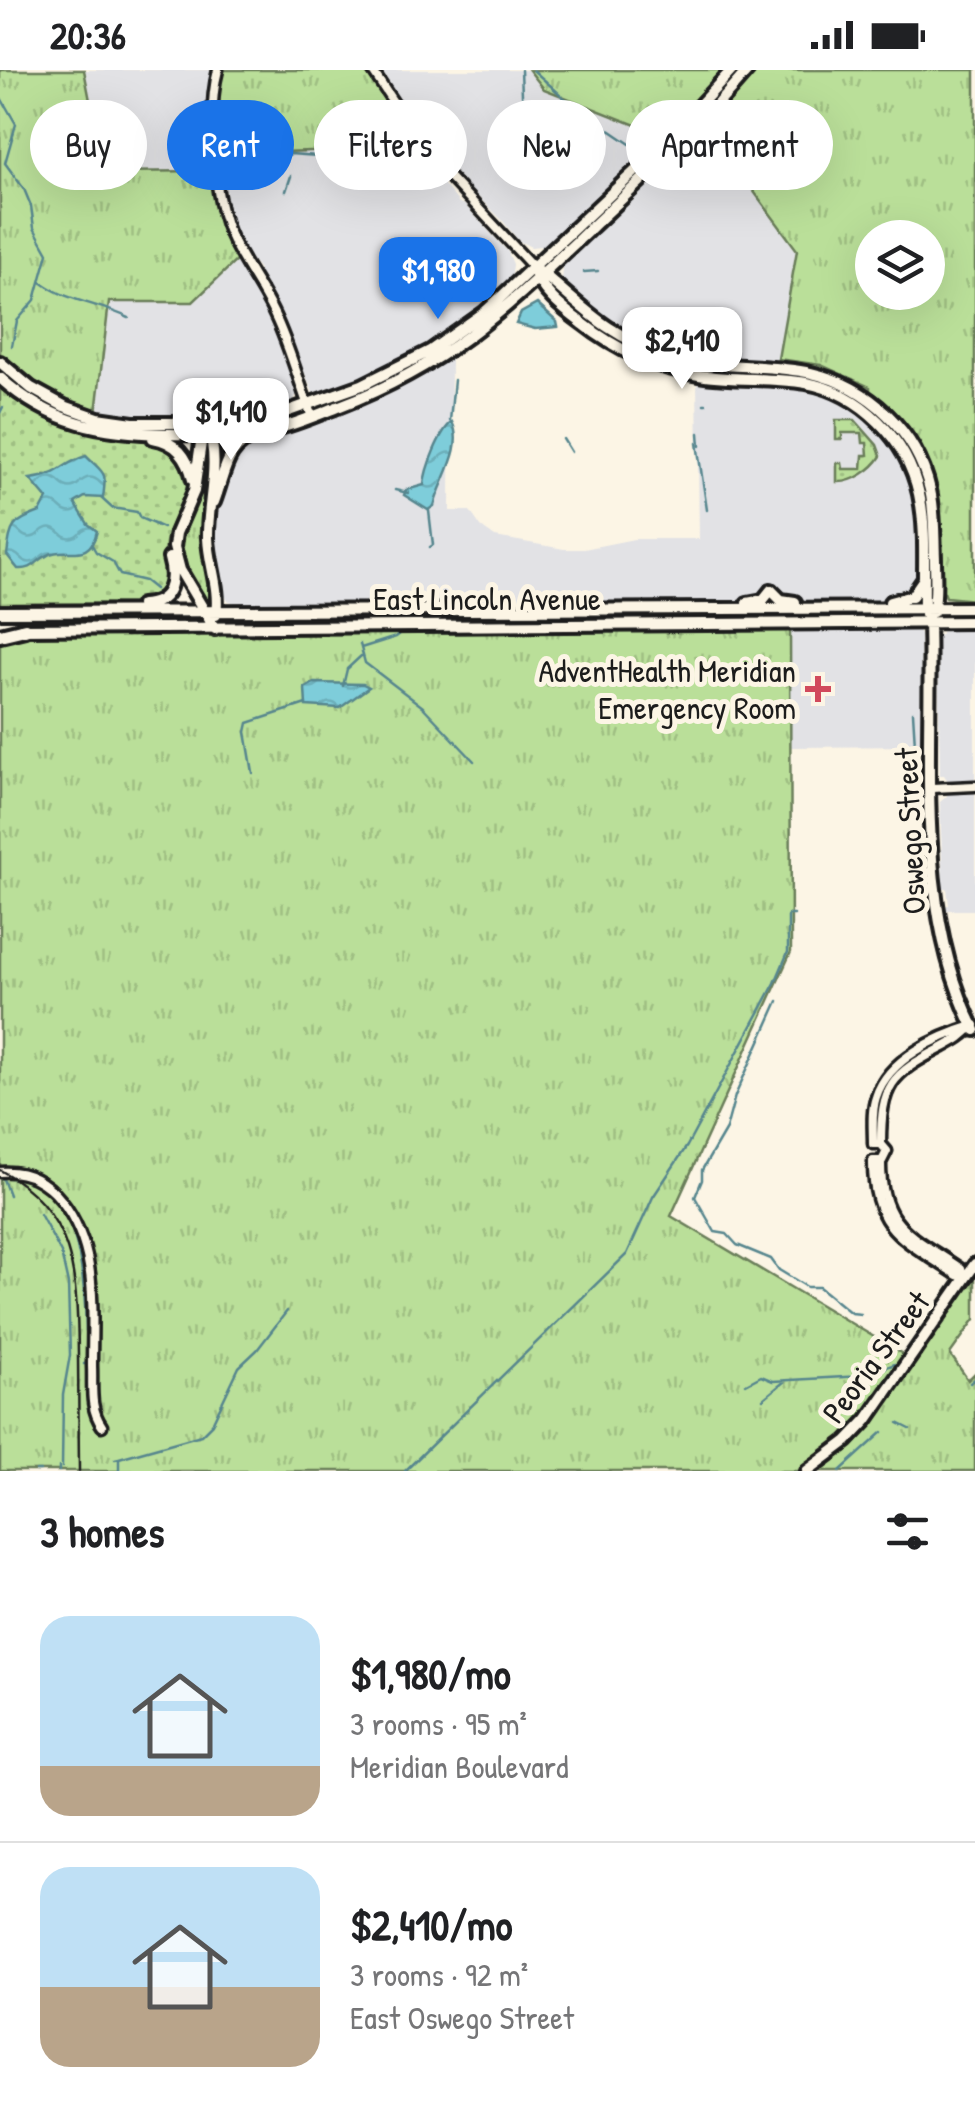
<!DOCTYPE html>
<meta charset="utf-8">
<style>
:root{--surface:#fff;--page:#f2f2f2;--text:#202124;--muted:#757577;--line:#e0e0e0;--accent:#1a73e8}
body{margin:0;font-family:"Patrick Hand",sans-serif;background:var(--page);color:var(--text);height:100vh;display:flex;flex-direction:column;font-size:38px;white-space:nowrap}
*{box-sizing:border-box;margin:0}
p{font-size:32px;color:var(--muted)}
.icon{flex:none;width:55px;height:55px;fill:none;stroke:currentColor;stroke-width:2;stroke-linecap:round;stroke-linejoin:round}
.map{position:relative;height:1401px;overflow:hidden}
.sheet{display:flex;flex-direction:column;background:var(--surface);flex:1}
.sheet>*{flex:none}
.guide{position:absolute;left:30px;top:30px;width:915px;height:90px;display:flex;gap:20px}
.fabs{position:absolute;left:855px;top:150px;display:grid;gap:20px}
.fabs a{display:grid;place-items:center;width:90px;height:90px;border-radius:50%;background:var(--surface);box-shadow:0 10px 40px #0002;font-size:50px}
.price{position:absolute;translate:-50% -85px;padding:0 22px;border-radius:20px;background:#fff;color:#222;font-size:32px;line-height:65px;filter:drop-shadow(0 2px 5px #0008)}
.price::after{content:'';position:absolute;left:50%;top:60px;width:30px;height:22px;margin-left:-15px;background:inherit;clip-path:polygon(0 0,100% 0,50% 100%)}
.price.on{background:var(--accent);color:#fff}
ul{padding:0;list-style:none}
li{display:flex;align-items:center;gap:30px;height:250px;padding:0 40px}
li+li{border-top:2px solid var(--line)}
li span{display:grid;place-items:center;flex:none;width:280px;height:200px;border-radius:30px;color:#555}
li>.icon{margin-inline-start:auto}
span .icon{width:120px;height:120px;fill:#fffc;stroke-width:1}
li b{font-size:42px}
h2{display:flex;justify-content:space-between;align-items:center;height:120px;padding:0 40px;font-size:42px}
.pill{padding:0 35px;border-radius:45px;background:var(--surface);box-shadow:0 10px 40px #0002;font-size:35px;line-height:90px}
.pill.on{background:var(--accent);color:#fff}
.status{display:flex;justify-content:space-between;align-items:center;height:70px;padding:0 50px;background:var(--surface);direction:ltr}
.status svg{height:28px;fill:currentColor}
.map>svg:first-child{display:block}
.built{fill:#e2e2e5}
.grass{fill:url(#grass-tufts);stroke:#6b7e5a;stroke-width:2.5;fill-rule:evenodd}
.park{fill:url(#park-dots);stroke:#6b7e5a;stroke-width:2.5}
.water{fill:url(#water-waves);stroke:#57868e;stroke-width:2.5}
.lines{fill:none;stroke-linecap:round;stroke-linejoin:round}
.stream{stroke:#57868e;stroke-width:2.5}
.minor-casing{stroke:#1c1c1c;stroke-width:15}
.major-casing{stroke:#1c1c1c;stroke-width:18}
.highway-casing{stroke:#1c1c1c;stroke-width:20}
.minor{stroke:#fcf5e5;stroke-width:8}
.major{stroke:#fcf5e5;stroke-width:10}
.highway{stroke:#fcf5e5;stroke-width:12}
.tram{stroke:#1c1c1c;stroke-width:2.5}
.poi-dot{fill:#d1495b;stroke:#fcf5e5;stroke-width:4}
.labels{text-anchor:middle;stroke-width:10;stroke-linejoin:round;paint-order:stroke}
.street-label{font-size:32px;fill:#1c1c1c;stroke:#fcf5e5}
.poi-label{font-size:32px;fill:#1c1c1c;stroke:#fcf5e5;text-anchor:end}
</style>
<div class="status"><b>20:36</b><svg viewBox="0 0 49 12"><path d="M0 12V9h3v3zM5 12V6h3v6zM10 12V3h3v9zM15 12V0h3v12zM26 1h20v11H26zM47 4h2v5h-2z"/></svg></div>
<div class="map">
<svg width="975" height="1401" viewBox="0 0 975 1401">
<defs>
<pattern id="grass-tufts" width="24" height="20" patternUnits="userSpaceOnUse" patternTransform="scale(2.5)"><rect width="24" height="20" fill="#badf99"/><path d="M3 7l-1-3M5 7V3M7 7l1-3M15 17l-1-3M17 17v-4M19 17l1-3" fill="none" stroke="#9fbf83"/></pattern>
<pattern id="park-dots" width="8" height="8" patternUnits="userSpaceOnUse" patternTransform="scale(2.5)"><rect width="8" height="8" fill="#badf99"/><path d="M2 2h.1M6 6h.1" fill="none" stroke="#9fbf83" stroke-width="1.8" stroke-linecap="round"/></pattern>
<pattern id="water-waves" width="16" height="10" patternUnits="userSpaceOnUse" patternTransform="scale(2.5)"><rect width="16" height="10" fill="#7ecdda"/><path d="M0 5q4-4 8 0t8 0" fill="none" stroke="#6cafba"/></pattern>
</defs>
<rect width="100%" height="100%" fill="#fcf5e5"/>
<filter id="ink" filterUnits="userSpaceOnUse"><feTurbulence type="fractalNoise" baseFrequency=".01" numOctaves="2"/><feDisplacementMap in="SourceGraphic" scale="20" xChannelSelector="R" yChannelSelector="G"/><feConvolveMatrix kernelMatrix="1 2 1 2 8 2 1 2 1" color-interpolation-filters="sRGB"/></filter>
<g filter="url(#ink)">
<path class="built" d="M84 0H210L211 106 216 138 231 178 272 249 297 324 291 336 244 349 136 350 96 343 104 102Z
M223 0H366L413 77 459 133 465 135 508 182 513 194 511 212 448 266 396 296 333 323 331 320 314 325 279 242 257 205 259 199 241 177 228 146 224 128 227 123 221 108 218 24Z
M377 0H529L545 19 666 67 551 176 542 179 540 176 531 177 519 171 502 150 428 78 419 57 412 56Z
M700 58 730 89 870 283V325L664 281 610 255 565 217 562 210 564 189 656 101 659 102 680 82 689 80 698 69Z
M451 286 450 441H470L481 457 495 467 564 479H584L634 469H699L697 310 806 317 840 328 866 344 896 378 919 439 918 512 896 530 522 532 437 535 235 533 227 530 223 522 213 461 214 447 232 386 254 370 322 353 326 348 384 324Z
M946 557H975V840H945L944 836 949 835 947 818H943L940 732 947 726 948 711 944 705H940L938 567Z
M790 558H917L920 564 922 676 791 677Z"/>
<path class="grass" d="M0 0H84L104 102 211 101 218 145 238 189 193 232H109L96 343 42 321 0 287Z
M223 0H366L395 46 342 80 220 84 218 24Z
M529 0H728L666 67 544 19Z
M752 0H975V530L946 527 944 522H938L927 399 870 325V317L821 295 778 289 797 180 730 89 700 58ZM872 168H928V222H872Z
M205 376 208 384 212 528 203 530 185 502 178 480 200 422 202 378Z
M830 543 805 548 590 549 585 544Z
M335 545H497V546L335 550 321 547Z
M790 558 791 882 671 1146 906 1286 853 1359 799 1401H0V567L339 560Z
M975 1203V1249L950 1284 968 1310 975 1303V1401H815C885 1351 927 1273 975 1203Z"/>
<path class="park" d="M3 317C37 344 72 359 115 367 131 371 155 368 168 377 179 384 187 396 188 409 190 429 171 448 167 467 162 486 170 503 166 521L147 533 0 534V321Z
M836 350H855L877 375 881 386C873 399 853 413 837 412V393H842L843 399H862L863 385H868L867 373H863L862 363H842V369H836Z"/>
<path class="water" d="M537 234 557 252 558 257 535 259 516 254 521 243Z
M452 352C465 378 441 409 434 436L428 440 404 425 406 420 424 415C425 399 440 361 452 352Z
M86 386C105 405 107 400 103 428L85 427 75 433 88 454 97 461C89 495 67 475 48 485 35 491 35 500 18 499L7 485C11 455 11 453 40 442L47 429 30 409C62 405 60 394 86 386Z
M314 613 363 614 369 617 340 638 306 636 305 618Z"/>
<g class="lines">
<path class="stream" d="M521 0 522 25
M533 0 571 34 636 78
M0 26 16 54 5 93 24 119 31 136 34 158 48 183 35 230 17 251 12 276
M220 85 250 100
M682 95 687 97 684 108
M253 100 290 84 318 86
M286 121 291 106
M584 202 598 201
M41 212C68 232 98 233 129 248
M704 334H706
M0 343 3 337
M450 351 454 310
M699 363 700 376
M563 369 571 382
M697 373 707 440
M395 420 408 423
M101 428 112 438 137 442 140 448 163 458
M429 441 433 475 430 477
M92 475 96 482 113 492 120 505 145 511 155 519
M360 574 365 593 423 637 474 691
M361 578 396 567 404 561
M343 616 347 599 361 586
M913 642 915 675
M253 703 246 662 248 653 306 634
M914 703 915 679
M778 931 735 1026 726 1059 702 1100V1110L695 1127 715 1162 727 1164 737 1175 771 1189 779 1200 807 1217H819L851 1243 861 1244
M0 1108C80 1103 85 1205 86 1261
M3 1109 9 1125
M40 1144 61 1183 68 1214 70 1285 63 1325 62 1397
M84 1294 87 1293V1278
M970 1313 975 1309
M746 1314 761 1306 773 1311 862 1306 895 1294
M763 1329 785 1311
M898 1353 910 1359
M119 1388 201 1365 212 1354 239 1297 257 1280 287 1241
M115 1389 119 1388V1401
M36 1401H40
M59 1401V1397
M405 1401 627 1184 653 1127 687 1076 775 913 788 882V845H794
M840 1401 883 1362"/>
<defs>
<path id="minor" d="M218 0C207 41 213 131 232 169 244 195 262 218 274 244 290 277 299 313 312 347
M372 0 426 82 533 197
M932 718 975 716
M881 1074C881 1015 891 1004 942 978 955 971 965 966 973 955
M881 1091C880 1158 912 1165 961 1199L966 1207
M0 1102C26 1100 45 1110 61 1130 99 1178 92 1238 92 1296 93 1317 89 1338 102 1356
M966 1207 957 1205C905 1170 872 1161 873 1091H882L887 1081 881 1074H873C873 1058 871 1041 876 1027 888 988 939 966 975 955"/>
<path id="major" d="M533 197C539 220 563 239 582 253 616 280 657 298 699 305 734 311 771 307 806 313 861 323 907 369 919 424 927 460 923 501 924 538L929 552C933 685 913 840 975 960
M541 202C586 240 608 266 667 285 715 301 764 292 811 303 869 316 917 362 930 420 935 442 934 466 935 489 935 506 937 525 933 542
M0 292 31 318 64 336 98 348 133 353H206L266 349 362 315 430 281 485 242 662 76 732 0
M0 308C51 354 103 363 169 364 204 364 241 366 275 359 297 354 319 344 340 336 452 293 507 237 592 157 646 106 700 56 748 0
M203 359 194 421 176 463 174 477 180 500 215 559
M208 359C221 391 207 434 208 468 209 495 220 517 216 545
M153 368C176 372 188 386 193 410
M214 432C226 401 224 377 259 364
M890 532 912 526 923 510
M747 533 763 530 771 520 781 530 795 532
M141 535C171 534 176 512 169 488
M0 542 975 538
M21 559 975 552
M807 1401 847 1371 867 1350 975 1194"/>
<path id="highway" d="M0 565 25 559"/>
</defs>
<use href="#minor" class="minor-casing"/>
<use href="#major" class="major-casing"/>
<use href="#highway" class="highway-casing"/>
<use href="#minor" class="minor"/>
<use href="#major" class="major"/>
<use href="#highway" class="highway"/>
<path class="tram" d="M0 1100C77 1142 77 1208 78 1286 78 1324 79 1363 79 1401"/>
</g>
</g>
<path class="poi-dot" d="M813 604h10v10h10v10h-10v10h-10v-10h-10v-10h10z"/>
<g class="labels">
<g class="street-label">
<text x="487" y="540">East Lincoln Avenue</text>
<text transform="translate(910 761) rotate(-93)" y="11">Oswego Street</text>
<text transform="translate(876 1287) rotate(-53)" y="11">Peoria Street</text>
</g>
<g class="poi-label">
<text x="796" y="612">AdventHealth Meridian<tspan x="796" dy="37">Emergency Room</tspan></text>
</g>
</g>
</svg>
<div class="fabs">
<a><svg class="icon" aria-label="layers" viewBox="0 0 24 24"><path d="M12 4l9 5-9 5-9-5zM3 14l9 5 9-5"/></svg></a>
</div>
<b class="price on" style="left:438px;top:252px">$1,980</b>
<b class="price" style="left:682px;top:322px">$2,410</b>
<b class="price" style="left:231px;top:393px">$1,410</b>
<div class="guide">
<a class="pill">Buy</a>
<a class="pill on">Rent</a>
<a class="pill">Filters</a>
<a class="pill">New</a>
<a class="pill">Apartment</a>
</div>
</div>
<section class="sheet">
<h2>3 homes<svg class="icon" aria-label="filters" viewBox="0 0 24 24"><path d="M4 7h16M4 17h16"/><circle cx="9" cy="7" r="2"/><circle cx="15" cy="17" r="2"/></svg></h2>
<ul>
<li><span style="background:linear-gradient(#bfe0f5 75%,#b9a48a 0)"><svg class="icon" aria-label="home" viewBox="0 0 24 24"><path d="M3 11l9-7 9 7M6 9v11h12V9"/></svg></span><div><b>$1,980/mo</b><p>3 rooms · 95 m²</p><p>Meridian Boulevard</p></div></li>
<li><span style="background:linear-gradient(#bfe0f5 60%,#b9a48a 0)"><svg class="icon" aria-label="home" viewBox="0 0 24 24"><path d="M3 11l9-7 9 7M6 9v11h12V9"/></svg></span><div><b>$2,410/mo</b><p>3 rooms · 92 m²</p><p>East Oswego Street</p></div></li>
</ul>
</section>
